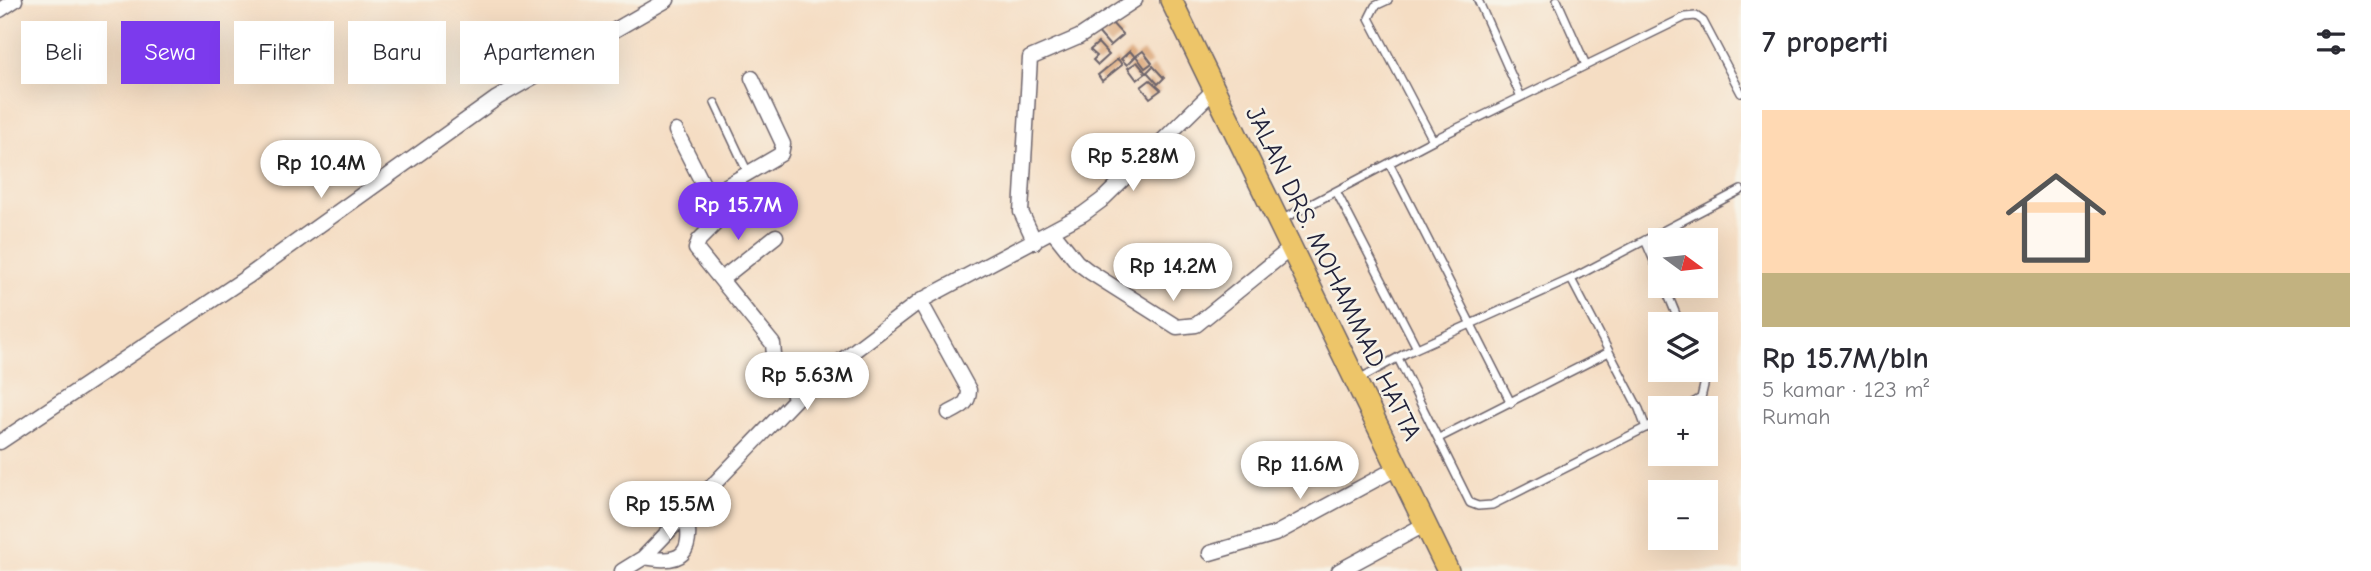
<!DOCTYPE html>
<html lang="id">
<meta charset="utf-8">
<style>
:root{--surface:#fff;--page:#f7f7f7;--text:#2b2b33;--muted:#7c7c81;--line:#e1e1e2;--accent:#7c3aed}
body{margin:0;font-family:"Comic Neue",sans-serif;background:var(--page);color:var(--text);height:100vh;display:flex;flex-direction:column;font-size:26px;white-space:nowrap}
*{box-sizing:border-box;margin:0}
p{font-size:23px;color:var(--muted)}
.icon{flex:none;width:38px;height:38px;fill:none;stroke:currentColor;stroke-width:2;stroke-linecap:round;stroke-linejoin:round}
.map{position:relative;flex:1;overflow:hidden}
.sheet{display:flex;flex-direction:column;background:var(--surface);width:630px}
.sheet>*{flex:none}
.banner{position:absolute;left:21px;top:21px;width:665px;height:63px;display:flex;gap:14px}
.needle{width:46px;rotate:105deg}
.buttons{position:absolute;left:1648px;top:228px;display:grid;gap:14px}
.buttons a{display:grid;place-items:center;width:70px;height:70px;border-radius:0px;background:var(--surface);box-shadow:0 7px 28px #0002;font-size:35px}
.price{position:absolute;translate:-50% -60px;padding:0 16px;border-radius:24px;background:#fff;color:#222;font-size:23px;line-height:46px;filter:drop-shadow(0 2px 4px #0008)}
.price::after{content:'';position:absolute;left:50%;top:42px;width:21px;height:16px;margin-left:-10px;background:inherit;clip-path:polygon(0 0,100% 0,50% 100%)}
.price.on{background:var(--accent);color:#fff}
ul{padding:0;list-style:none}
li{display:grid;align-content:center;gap:14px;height:371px;padding:0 21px}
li+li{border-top:2px solid var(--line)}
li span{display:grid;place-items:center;height:217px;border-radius:0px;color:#555}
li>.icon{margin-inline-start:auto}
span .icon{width:126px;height:126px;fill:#fffc;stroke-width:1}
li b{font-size:30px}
h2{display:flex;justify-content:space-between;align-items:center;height:84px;padding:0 21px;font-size:30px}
.chip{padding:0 24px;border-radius:0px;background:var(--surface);box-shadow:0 7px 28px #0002;font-size:24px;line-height:63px}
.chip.on{background:var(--accent);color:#fff}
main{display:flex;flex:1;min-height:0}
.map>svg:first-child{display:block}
.building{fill:#daa476}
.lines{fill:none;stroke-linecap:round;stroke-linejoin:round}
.lane-casing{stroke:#6c636b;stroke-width:10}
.street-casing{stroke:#6c636b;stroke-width:17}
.primary-casing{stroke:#6c636b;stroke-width:24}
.lane{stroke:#fff;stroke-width:7}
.street{stroke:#fff;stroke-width:14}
.primary{stroke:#edc569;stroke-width:21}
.labels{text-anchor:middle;stroke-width:5;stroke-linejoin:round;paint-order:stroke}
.street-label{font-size:26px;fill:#22223b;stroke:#f7f3e8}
</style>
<main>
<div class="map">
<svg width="1741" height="571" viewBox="0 0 1741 571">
<rect width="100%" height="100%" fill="#f7f3e8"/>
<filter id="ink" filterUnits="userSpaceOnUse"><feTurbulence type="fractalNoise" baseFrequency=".0143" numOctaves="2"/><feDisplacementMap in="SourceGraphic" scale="14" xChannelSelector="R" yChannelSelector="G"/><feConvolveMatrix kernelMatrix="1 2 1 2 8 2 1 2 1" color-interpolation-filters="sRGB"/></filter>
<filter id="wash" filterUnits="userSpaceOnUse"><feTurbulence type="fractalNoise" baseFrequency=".00686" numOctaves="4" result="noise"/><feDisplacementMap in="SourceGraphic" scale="28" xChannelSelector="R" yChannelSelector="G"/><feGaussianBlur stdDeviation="1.57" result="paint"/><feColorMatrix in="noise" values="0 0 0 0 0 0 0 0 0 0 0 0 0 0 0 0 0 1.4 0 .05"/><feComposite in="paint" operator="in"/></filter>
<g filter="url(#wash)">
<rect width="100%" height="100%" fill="#f5ddc3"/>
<g id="blocks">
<path class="building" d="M1109 20 1123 35 1110 46 1097 31Z
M1098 43 1109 55 1098 65 1093 60 1097 56 1090 50Z
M1130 51 1135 57 1127 65 1121 59Z
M1143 51 1152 63 1145 68 1136 56Z
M1118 59 1122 65 1102 81 1098 75Z
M1137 62 1146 73 1137 80 1128 68Z
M1153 66 1164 78 1158 84 1147 72Z
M1150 80 1161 90 1150 98 1141 87Z"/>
</g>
</g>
<g filter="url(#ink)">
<use href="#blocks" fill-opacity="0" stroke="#6c636b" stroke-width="2"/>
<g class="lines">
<defs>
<path id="lane" d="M1388 0 1375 6 1369 18 1433 140
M1478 0 1521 97
M1557 0 1586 65
M715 103 748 173
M1389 163 1511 403
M1336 191 1417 348
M1281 220 1433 140 1685 17 1696 16 1703 21 1741 93
M1645 240 1661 277
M1571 279 1639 409 1646 428
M1664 285 1680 324
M1398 358 1470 503 1478 506 1492 505 1661 420
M1359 379 1406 353 1571 279 1741 190
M1684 408 1701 398 1705 381 1700 369
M1439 438 1609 352"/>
<path id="street" d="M0 10 15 0
M676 131 709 196 781 154 783 144 752 78
M709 196 715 224 699 240 696 249 773 344 775 366 796 397
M1053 232 1077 262 1090 272 1177 327 1196 325 1291 248
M1035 242 1021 212 1030 58 1079 37 1135 0
M723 278 776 236
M920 301 969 390C969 404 961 407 949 413
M0 442 247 277 497 98 667 0
M1210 553 1275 534 1397 468
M644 557C682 565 694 554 686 515
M622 571 643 558 809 385 920 301 1083 214 1102 200 1215 89
M1339 571 1424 525"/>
<path id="primary" d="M1171 0 1448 571"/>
</defs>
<use href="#lane" class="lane-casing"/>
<use href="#street" class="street-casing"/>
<use href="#primary" class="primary-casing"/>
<use href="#lane" class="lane"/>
<use href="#street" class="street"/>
<use href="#primary" class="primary"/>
</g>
</g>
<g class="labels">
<g class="street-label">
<text transform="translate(1334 273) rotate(64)" y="9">JALAN DRS. MOHAMMAD HATTA</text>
</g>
</g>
</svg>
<div class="buttons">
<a><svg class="needle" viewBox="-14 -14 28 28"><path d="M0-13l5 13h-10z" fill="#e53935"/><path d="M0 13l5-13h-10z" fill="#7c7c81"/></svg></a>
<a><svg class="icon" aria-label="layers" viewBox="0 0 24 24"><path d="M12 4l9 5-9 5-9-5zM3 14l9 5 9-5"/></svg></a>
<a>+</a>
<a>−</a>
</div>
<b class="price" style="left:1133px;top:193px">Rp 5.28M</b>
<b class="price" style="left:321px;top:200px">Rp 10.4M</b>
<b class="price on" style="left:738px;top:242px">Rp 15.7M</b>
<b class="price" style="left:1173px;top:303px">Rp 14.2M</b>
<b class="price" style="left:807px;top:412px">Rp 5.63M</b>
<b class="price" style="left:1300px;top:501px">Rp 11.6M</b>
<b class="price" style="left:670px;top:541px">Rp 15.5M</b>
<div class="banner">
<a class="chip">Beli</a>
<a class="chip on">Sewa</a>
<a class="chip">Filter</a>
<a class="chip">Baru</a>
<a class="chip">Apartemen</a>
</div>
</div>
<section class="sheet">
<h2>7 properti<svg class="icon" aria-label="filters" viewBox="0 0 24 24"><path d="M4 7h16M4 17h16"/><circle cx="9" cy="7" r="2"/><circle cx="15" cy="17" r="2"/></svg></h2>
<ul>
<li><span style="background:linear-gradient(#ffd9b3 75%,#c2b280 0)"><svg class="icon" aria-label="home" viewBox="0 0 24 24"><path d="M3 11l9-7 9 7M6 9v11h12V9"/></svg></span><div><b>Rp 15.7M/bln</b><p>5 kamar · 123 m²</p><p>Rumah</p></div></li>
</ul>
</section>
</main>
